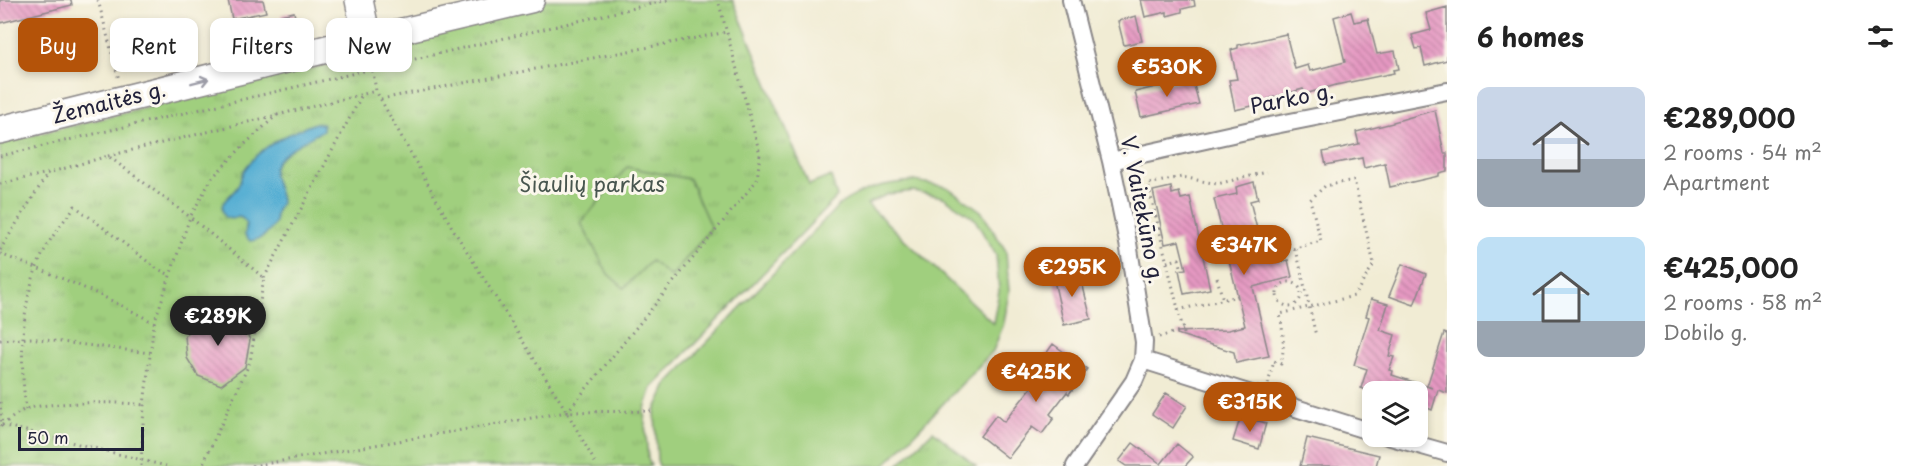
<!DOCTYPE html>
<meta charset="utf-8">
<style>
:root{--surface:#fff;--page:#f2f2f2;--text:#222;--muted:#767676;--accent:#b45309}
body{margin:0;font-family:"Playpen Sans",sans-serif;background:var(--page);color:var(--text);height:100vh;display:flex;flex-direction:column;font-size:22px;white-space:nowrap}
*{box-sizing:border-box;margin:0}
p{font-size:20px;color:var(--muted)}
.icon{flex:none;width:33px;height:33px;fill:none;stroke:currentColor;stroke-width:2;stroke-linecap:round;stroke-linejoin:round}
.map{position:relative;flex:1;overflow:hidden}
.panel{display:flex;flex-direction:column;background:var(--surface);width:480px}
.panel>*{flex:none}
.top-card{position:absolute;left:18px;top:18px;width:570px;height:54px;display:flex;gap:12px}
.controls{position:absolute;left:1362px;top:381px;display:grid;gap:12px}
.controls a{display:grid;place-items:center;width:66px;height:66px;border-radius:12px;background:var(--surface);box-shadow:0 3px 9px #0003;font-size:30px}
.scale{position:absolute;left:18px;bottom:15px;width:126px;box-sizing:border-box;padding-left:6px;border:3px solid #22223b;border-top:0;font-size:16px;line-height:21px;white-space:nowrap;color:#22223b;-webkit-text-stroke:4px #fbf7ec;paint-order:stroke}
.price{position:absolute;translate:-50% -51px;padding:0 14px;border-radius:21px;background:var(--accent);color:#fff;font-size:20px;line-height:39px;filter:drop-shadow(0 2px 3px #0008)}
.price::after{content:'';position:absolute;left:50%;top:36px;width:18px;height:14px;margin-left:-9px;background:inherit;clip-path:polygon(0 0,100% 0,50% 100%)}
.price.on{background:#222;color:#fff}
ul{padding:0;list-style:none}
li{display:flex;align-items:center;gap:18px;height:150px;padding:0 30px}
li span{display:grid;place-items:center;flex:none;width:168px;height:120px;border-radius:12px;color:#555}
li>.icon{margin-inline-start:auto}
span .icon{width:72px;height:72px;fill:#fffc;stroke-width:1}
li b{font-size:26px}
h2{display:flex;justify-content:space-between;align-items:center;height:72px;padding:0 30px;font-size:26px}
.chip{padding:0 21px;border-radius:12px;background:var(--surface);box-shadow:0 3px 9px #0003;font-size:21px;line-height:54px}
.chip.on{background:var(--accent);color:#fff}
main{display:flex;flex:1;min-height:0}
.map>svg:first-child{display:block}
.grass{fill:url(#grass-tufts);stroke:#61785c;stroke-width:1.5}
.pitch{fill:#a0cf7e;stroke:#61785c;stroke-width:1.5;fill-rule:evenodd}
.water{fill:#56afd3;stroke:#3c6887;stroke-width:1.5}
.building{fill:url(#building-back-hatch)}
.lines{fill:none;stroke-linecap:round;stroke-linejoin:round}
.minor-casing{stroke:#8a8788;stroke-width:20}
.secondary-casing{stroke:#8a8788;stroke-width:27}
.primary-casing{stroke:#8a8788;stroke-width:30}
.path{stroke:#8a8788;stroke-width:3;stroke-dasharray:1.5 4.5;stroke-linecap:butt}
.minor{stroke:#fff;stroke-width:16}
.secondary{stroke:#fff;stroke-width:24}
.primary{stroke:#fff;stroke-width:27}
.oneway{stroke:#9c9ca7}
.labels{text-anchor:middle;stroke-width:6;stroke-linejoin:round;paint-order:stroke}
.street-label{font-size:21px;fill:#22223b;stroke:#fbf7ec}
.park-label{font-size:21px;fill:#48564f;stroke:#fbf7ec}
</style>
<main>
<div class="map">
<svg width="1447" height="466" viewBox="0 0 1447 466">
<defs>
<pattern id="grass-tufts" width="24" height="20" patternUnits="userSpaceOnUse" patternTransform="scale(1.5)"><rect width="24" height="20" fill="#a0cf7e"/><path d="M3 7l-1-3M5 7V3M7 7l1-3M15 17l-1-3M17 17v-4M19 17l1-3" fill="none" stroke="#8ab16e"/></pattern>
<pattern id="building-back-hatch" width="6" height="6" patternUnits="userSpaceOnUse" patternTransform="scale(1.5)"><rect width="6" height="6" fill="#e699c2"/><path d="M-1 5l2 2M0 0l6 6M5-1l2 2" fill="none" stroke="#ba7c9f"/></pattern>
</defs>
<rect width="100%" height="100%" fill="#fbf7ec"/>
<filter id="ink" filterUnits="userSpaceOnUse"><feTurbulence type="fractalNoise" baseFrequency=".0167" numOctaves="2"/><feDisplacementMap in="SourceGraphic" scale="12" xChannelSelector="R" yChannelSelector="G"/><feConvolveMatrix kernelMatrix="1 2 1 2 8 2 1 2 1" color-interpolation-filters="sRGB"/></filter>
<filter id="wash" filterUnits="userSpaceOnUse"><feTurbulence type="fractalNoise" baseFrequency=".008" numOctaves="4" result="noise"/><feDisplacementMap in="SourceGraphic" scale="24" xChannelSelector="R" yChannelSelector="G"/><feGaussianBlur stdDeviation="1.35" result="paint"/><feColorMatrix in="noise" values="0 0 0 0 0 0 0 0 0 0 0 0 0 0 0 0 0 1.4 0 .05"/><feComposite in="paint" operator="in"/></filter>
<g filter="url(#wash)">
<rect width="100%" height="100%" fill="#f1ecd4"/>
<path class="grass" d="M532 0H733L809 185 831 176 837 197 652 388 644 411 648 459 651 466H0V143L384 51 367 39Z
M933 431 976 466H897Z"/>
<path class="pitch" d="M627 167 689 179 711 228 671 277 651 261 624 288 608 274 581 223Z
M914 181 947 187 981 211 1006 251 1009 292 1004 323 993 351 884 466H659L657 460 655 411 668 383 839 205C865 187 883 184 914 181ZM913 191 943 197 974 218 996 255 999 291 993 323 867 204 888 194Z"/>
<path class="water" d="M315 123 323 124V130C310 139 282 150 275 165 270 177 280 189 281 201 281 206 277 208 276 213 275 216 276 219 275 222 272 232 260 240 250 241L245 235C246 226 248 220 239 217L231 219 225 217C216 201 230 199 238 186 241 181 241 174 245 169 261 145 290 133 315 123Z"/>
<g id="blocks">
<path class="building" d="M0 0H71L72 5 0 23Z
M228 0H263L266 12 232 19Z
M1141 0H1194L1195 6 1182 9V12L1167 16V12L1145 17Z
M1447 7V60L1425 66 1421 48 1416 49 1412 35 1431 30 1426 13Z
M294 12 297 28 285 31 281 15Z
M1351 12 1354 22 1368 19 1377 54 1395 51 1399 69 1393 70 1394 73 1336 85 1305 94 1303 89 1268 99 1269 102 1235 110 1229 80 1237 79 1231 50 1238 48V45L1286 34 1295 69 1308 65 1310 71 1345 62 1334 17Z
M1136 16 1142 41 1124 45 1118 21Z
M1192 78 1199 104 1141 117 1135 92Z
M1435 110 1444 153H1447V171L1439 173V176L1390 187 1385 163 1364 168 1362 158 1326 165 1323 152 1359 144 1356 132 1393 123V122Z
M1254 182 1258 199 1250 201 1264 257 1278 254 1280 262 1288 260 1292 277 1253 287 1269 356 1236 363 1234 352 1177 334V332L1228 330 1245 326 1214 199 1237 194 1236 187Z
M1171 187 1172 194 1179 192 1181 199 1190 197 1210 289 1184 294 1179 270 1186 269 1179 241 1165 244 1153 191Z
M1402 264 1426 274 1414 305 1389 296Z
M1079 270 1091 319 1064 325 1053 276Z
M1371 299 1388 304 1380 330 1395 335 1389 356 1394 357 1389 370 1393 371 1392 375 1432 388 1427 386 1444 333 1447 334V393L1438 390 1432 410 1418 404V392H1371L1361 388 1367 369 1354 365 1369 317 1366 316Z
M211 313 234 315 243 325 250 340 245 367 221 385 198 376 187 358 185 336 198 320Z
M1053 344 1087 369 1069 394 1067 392 1050 414 1054 418 1042 434 1032 427 1008 458 980 436 996 415 1004 422 1042 374 1039 373 1048 361 1043 358Z
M1166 393 1187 406 1173 428 1152 414Z
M1243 417 1266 423 1259 449 1233 441 1240 419 1243 420Z
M1307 438 1379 455 1376 466H1300Z
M1133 443 1161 464 1177 444 1193 457 1185 466H1126L1119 461Z"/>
</g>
</g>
<g filter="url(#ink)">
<use href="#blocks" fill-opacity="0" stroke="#8a8788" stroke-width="1.5"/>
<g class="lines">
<defs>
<path id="minor" d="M1071 0 1111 161 1128 243 1144 342 1143 360 1134 381 1075 466
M1111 161 1255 129 1447 91
M1143 360 1372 432
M1387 436 1447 453"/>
<path id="secondary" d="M367 39 532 0"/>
<path id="primary" d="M0 130 367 39 359 0"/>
</defs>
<use href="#minor" class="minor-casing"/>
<use href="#secondary" class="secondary-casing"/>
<use href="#primary" class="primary-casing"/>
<path class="path" d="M98 0 119 80
M371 59 376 91 453 229 567 412 597 466
M381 99 727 32
M0 156 668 0
M108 156 376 91
M0 184 48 173 108 156 190 217 264 278 250 362 202 466
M1143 232 1159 229
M1296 249 1316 336
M0 250 48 173
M0 254C53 274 105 295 154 323
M1167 262 1179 259 1182 270
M264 278 362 95
M1217 278 1223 300
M1277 294a12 12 0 1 1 24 0a12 12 0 1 1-24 0Z
M1178 310 1238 296
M1184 334 1148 184 1182 177 1217 184 1267 172
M1159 337 1183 330
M0 340 30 338 150 353
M1268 384 1274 361 1281 364C1285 346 1283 331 1280 314L1354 296 1374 264 1354 180 1325 186 1310 200 1321 241 1285 251 1282 239
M0 402 2 425 0 427
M26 410C19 354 20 288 51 239 58 228 67 217 75 206L156 268 170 275
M567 412 757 180 760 154 718 0
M2 425 166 466
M2 425C10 420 18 412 26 409 48 402 120 401 144 405
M141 466 144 405 154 323 190 217 212 178 246 143 277 115
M252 466 567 412 655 411"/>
<use href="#minor" class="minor"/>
<use href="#secondary" class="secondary"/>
<use href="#primary" class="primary"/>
</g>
<defs><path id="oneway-shaft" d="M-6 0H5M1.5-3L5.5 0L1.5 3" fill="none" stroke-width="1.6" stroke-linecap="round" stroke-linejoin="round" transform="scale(1.5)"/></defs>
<use class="oneway" href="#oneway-shaft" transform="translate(200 81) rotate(-14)"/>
</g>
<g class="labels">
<g class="street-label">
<text transform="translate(1292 99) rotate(-11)" y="7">Parko g.</text>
<text transform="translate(109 103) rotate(-14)" y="7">Žemaitės g.</text>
<text transform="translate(1142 210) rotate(79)" y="7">V. Vaitekūno g.</text>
</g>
<g class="park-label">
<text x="592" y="192">Šiaulių parkas</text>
</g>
</g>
</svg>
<div class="controls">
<a><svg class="icon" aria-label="layers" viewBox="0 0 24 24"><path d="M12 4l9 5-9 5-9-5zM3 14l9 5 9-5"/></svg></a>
</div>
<div class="scale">50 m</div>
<b class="price" style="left:1167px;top:98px">€530K</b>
<b class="price" style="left:1244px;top:276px">€347K</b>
<b class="price" style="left:1072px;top:298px">€295K</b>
<b class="price on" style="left:218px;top:347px">€289K</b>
<b class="price" style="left:1036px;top:403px">€425K</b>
<b class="price" style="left:1250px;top:433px">€315K</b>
<div class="top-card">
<a class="chip on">Buy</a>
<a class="chip">Rent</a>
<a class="chip">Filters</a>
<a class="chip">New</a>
</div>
</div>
<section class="panel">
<h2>6 homes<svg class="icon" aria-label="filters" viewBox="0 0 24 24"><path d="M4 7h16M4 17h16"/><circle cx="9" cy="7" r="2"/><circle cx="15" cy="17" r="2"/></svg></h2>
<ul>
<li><span style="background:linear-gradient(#c9d6e8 60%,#9aa5b1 0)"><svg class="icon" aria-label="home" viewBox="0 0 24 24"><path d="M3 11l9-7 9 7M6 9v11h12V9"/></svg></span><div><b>€289,000</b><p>2 rooms · 54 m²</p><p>Apartment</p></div></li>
<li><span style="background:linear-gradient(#bfe0f5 70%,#9aa5b1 0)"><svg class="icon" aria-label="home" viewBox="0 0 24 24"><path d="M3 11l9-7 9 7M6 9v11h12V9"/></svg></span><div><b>€425,000</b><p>2 rooms · 58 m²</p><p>Dobilo g.</p></div></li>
</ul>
</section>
</main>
